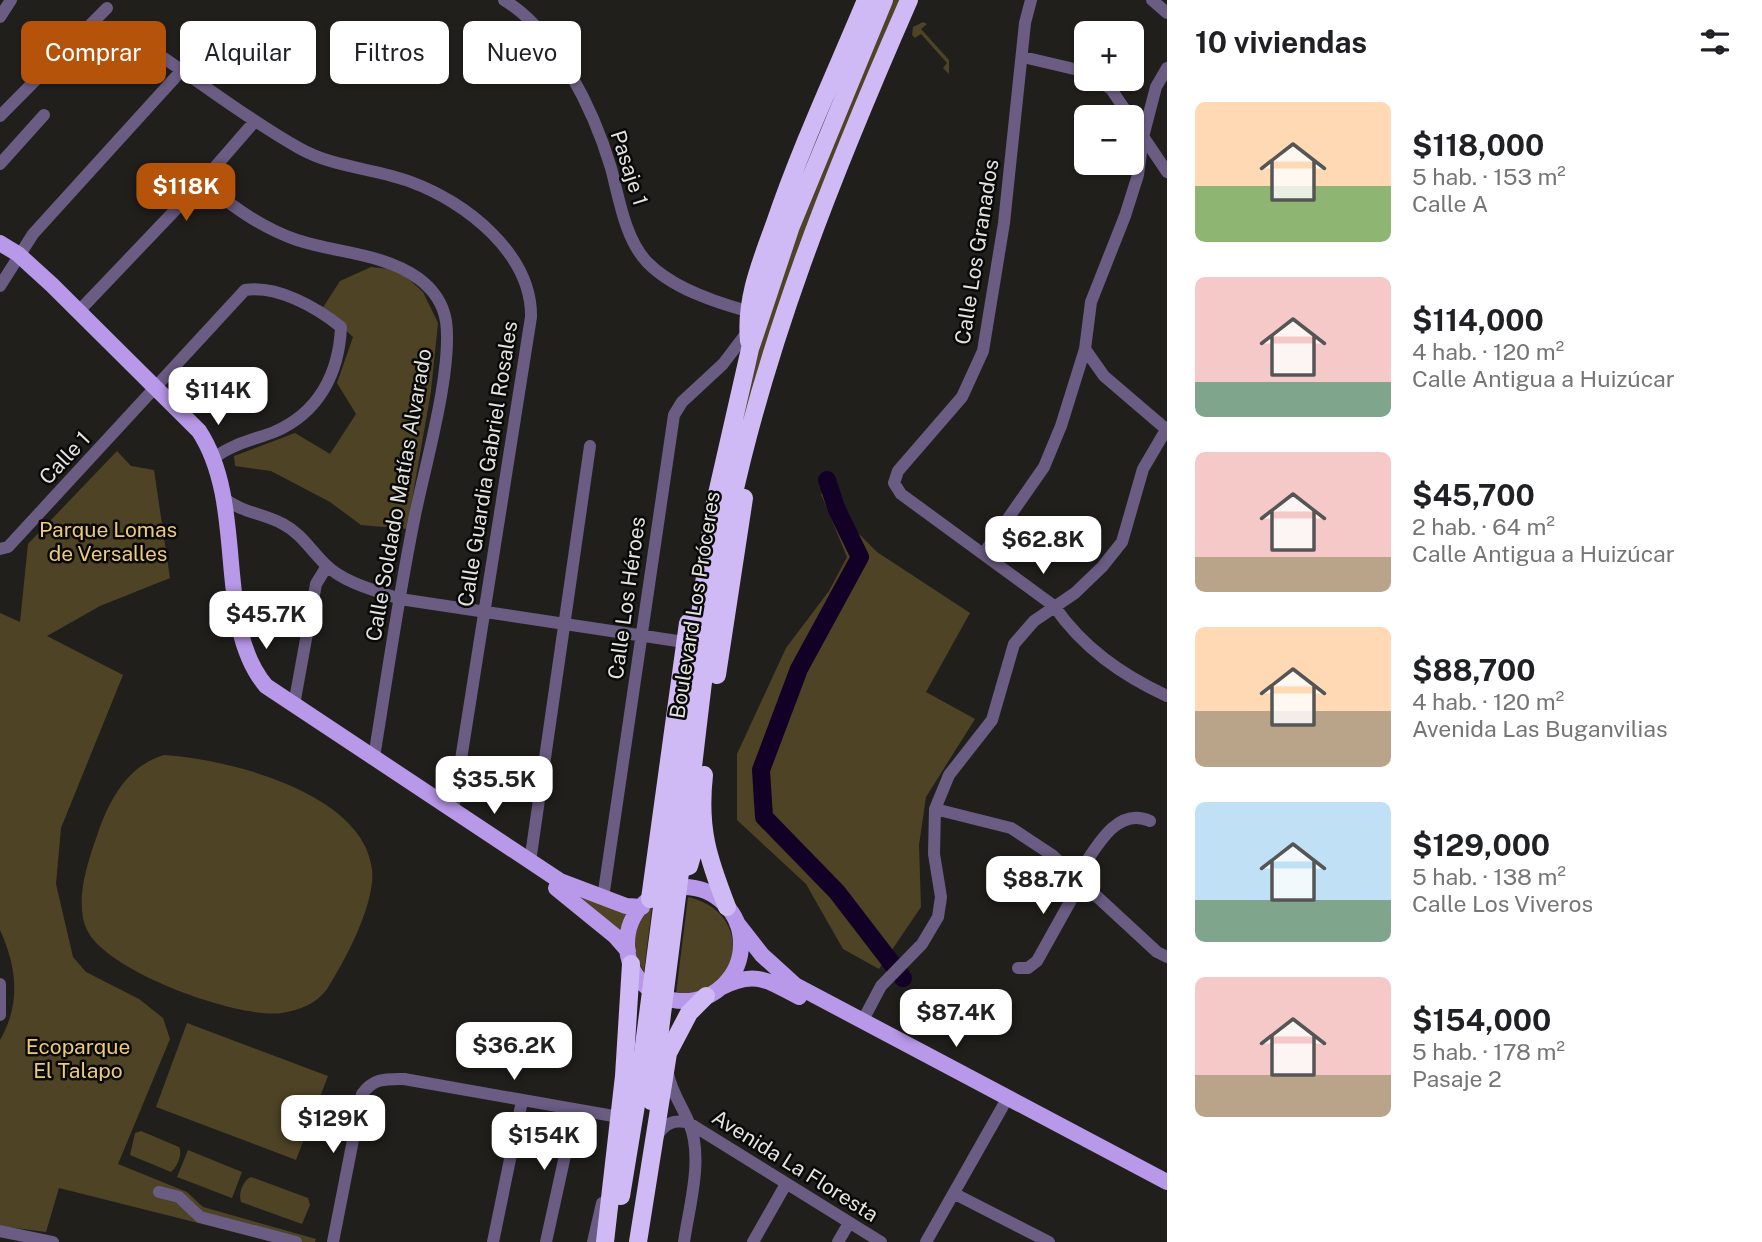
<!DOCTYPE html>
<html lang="es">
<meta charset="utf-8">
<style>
:root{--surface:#fff;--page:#f6f6f6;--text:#202124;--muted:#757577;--accent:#b45309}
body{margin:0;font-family:"Public Sans",sans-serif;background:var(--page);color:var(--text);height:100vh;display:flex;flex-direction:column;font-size:26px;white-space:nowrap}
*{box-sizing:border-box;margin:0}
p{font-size:23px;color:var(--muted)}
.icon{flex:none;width:38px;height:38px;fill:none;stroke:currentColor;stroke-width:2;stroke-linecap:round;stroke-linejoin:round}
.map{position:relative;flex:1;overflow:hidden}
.side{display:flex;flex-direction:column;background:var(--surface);width:595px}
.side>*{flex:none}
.banner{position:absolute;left:21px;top:21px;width:665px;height:63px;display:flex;gap:14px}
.buttons{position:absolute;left:1074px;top:21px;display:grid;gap:14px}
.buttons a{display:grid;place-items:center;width:70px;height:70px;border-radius:10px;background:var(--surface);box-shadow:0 2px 5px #0004;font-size:35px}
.price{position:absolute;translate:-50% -60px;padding:0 16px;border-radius:14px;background:#fff;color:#222;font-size:23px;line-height:46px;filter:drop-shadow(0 2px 4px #0008)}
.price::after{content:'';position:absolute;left:50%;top:42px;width:21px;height:16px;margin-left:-10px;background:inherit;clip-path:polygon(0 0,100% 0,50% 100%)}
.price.current{background:var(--accent);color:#fff}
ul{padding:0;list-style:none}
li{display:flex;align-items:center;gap:21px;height:175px;padding:0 28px}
li span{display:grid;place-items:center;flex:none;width:196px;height:140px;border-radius:10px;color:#555}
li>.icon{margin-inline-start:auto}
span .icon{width:84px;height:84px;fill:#fffc;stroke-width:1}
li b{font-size:30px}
h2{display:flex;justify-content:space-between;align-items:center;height:84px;padding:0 28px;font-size:30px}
.tag{padding:0 24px;border-radius:10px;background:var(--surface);box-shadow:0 2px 5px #0004;font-size:24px;line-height:63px}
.tag.current{background:var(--accent);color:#fff}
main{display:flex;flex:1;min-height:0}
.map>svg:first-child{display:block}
.green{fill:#4f4325}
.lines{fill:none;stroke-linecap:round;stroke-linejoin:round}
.river{stroke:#130027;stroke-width:18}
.minor{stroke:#6b5c83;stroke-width:12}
.major{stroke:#b898e9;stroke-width:16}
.highway{stroke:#d0baf5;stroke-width:18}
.highway-bridge{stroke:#d0baf5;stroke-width:18}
.labels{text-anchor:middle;stroke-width:5;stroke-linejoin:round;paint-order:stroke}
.street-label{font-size:21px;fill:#e4e3e1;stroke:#090908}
.park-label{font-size:21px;fill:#edca77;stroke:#090908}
</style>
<main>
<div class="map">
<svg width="1167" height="1242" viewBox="0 0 1167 1242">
<rect width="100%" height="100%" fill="#201f1c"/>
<path class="green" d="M891 0H903L716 530C734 453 750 374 775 298 808 197 851 99 891 0Z
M923 22 927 24 921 29 949 60V74L943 68 947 63 921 34 915 38 912 35 913 27Z
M371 267 399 270 423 292 438 323 431 391 407 529 361 525 330 502 271 471 235 466 234 456 295 433 330 454 356 414 337 383 353 337 322 309 340 281Z
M117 451 131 466 154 470 170 578 100 606 47 636 123 675 61 828 56 884 73 957 86 972 139 999 163 1018 170 1039 118 1164 187 1192 203 1207 316 1239 315 1242H274L59 1188 46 1232 0 1226V1040C21 1004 17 967 0 930V613L20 622 28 544Z
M836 480 849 524 877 552 970 613 926 692 975 719 926 797 919 845 921 907 879 969 843 949 806 884 737 820V754L786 648 829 591 847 557 821 494Z
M164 755C227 759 363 792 372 869 376 903 345 961 327 989 316 1004 300 1010 282 1013 238 1019 107 972 87 930 73 900 90 856 100 827 112 795 130 765 164 755Z
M579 897 630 910 622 935Z
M688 897C758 913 740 1000 676 994Z
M652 907 644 971C628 950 633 924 652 907Z
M187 1023 328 1076 296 1160 156 1107Z
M141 1131 179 1147C183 1154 177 1167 171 1172L130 1155 135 1133Z
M188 1150 242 1172 232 1198 177 1177Z
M251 1177 308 1198 310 1205 302 1224 241 1202C238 1194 243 1180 251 1177Z"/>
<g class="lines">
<path class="river" d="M827 480 837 510 860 557 799 669 761 770 764 817 837 892 903 978"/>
<path class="minor" d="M504 0C556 31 594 111 611 168 619 198 625 239 647 262 672 288 714 302 747 311
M1031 0 1025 23 1004 223 983 351 962 397 898 471 894 483 901 494 1054 606C1083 648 1122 675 1167 696
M1152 0 1167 13
M0 17 11 0
M149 48C199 81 247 119 299 148 334 168 374 168 411 182 466 202 532 254 531 317L453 810
M1023 57 1087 72
M1097 79 1111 89 1130 117
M0 116 107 8
M1132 120 1167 172
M0 164 44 115
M202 182C231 205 261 228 297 240 336 253 383 253 418 278 433 289 443 303 446 321 453 371 424 469 414 520 398 599 387 678 374 757
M0 286 33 234 182 70
M78 312 202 182 255 121
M1085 349 1104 376 1167 430
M224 498C242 513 263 513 283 524 302 534 311 551 326 565 344 583 377 591 400 599L684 642
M0 549 8 547 245 290C277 285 316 307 341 327 339 373 319 413 274 432 253 440 232 444 214 458
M984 553 1044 467 1061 426 1085 349 1091 302 1125 216 1138 175 1143 137 1156 87 1167 68
M294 705 316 584 327 566
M935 809 1011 828 1052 855 1157 952 1167 957
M530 862 590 446
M1075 879C1093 854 1114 805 1150 821
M603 898 674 415 682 402 723 364 748 331
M1018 968H1028L1037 961 1080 884
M0 984V1015
M863 1020 881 986 922 944 938 917 941 897 934 854 935 809 949 775 992 720 1014 644 1034 621 1075 593 1102 567 1122 542 1143 469 1167 428
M668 1074C672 1093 682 1106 689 1123 704 1157 689 1207 684 1242
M657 1136C665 1123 674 1119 689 1123L881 1242
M159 1192 179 1197 200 1217 296 1242
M955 1194 1049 1242
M0 1231 53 1242
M333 1242 362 1094C374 1078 385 1079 404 1079L619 1117
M493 1242 522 1101
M546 1242 575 1110
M593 1242 602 1203
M753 1242 786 1184
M838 1242 849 1223
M926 1242 1003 1106"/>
<path class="major" d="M0 243 18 254 52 285 199 431C248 506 213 623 266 686L560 881 626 906 642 907
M627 944a57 57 0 1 1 114 0a57 57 0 1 1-114 0Z
M556 888 615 936 628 951
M737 923 762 955 795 985 1167 1182
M720 988C754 970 767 980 799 997"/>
<path class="highway" d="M749 341C745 299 761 262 775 223 801 147 835 74 866 0
M717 675 744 498
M704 775C698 829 708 858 727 907
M673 823 714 507 750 349 791 226 884 0
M686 825C698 729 707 631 725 536 761 351 834 171 909 0
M670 868 677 870 689 866 699 832
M650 899 688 623
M621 1196 637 1099
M605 1242 624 1076 631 964
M638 1242 668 1053 689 1013 706 996"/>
<path class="highway-bridge" d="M637 1099 673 823
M651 1101 686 825"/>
</g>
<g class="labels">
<g class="street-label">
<text transform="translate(629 168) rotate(72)" y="7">Pasaje 1</text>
<text transform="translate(977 252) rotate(-81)" y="7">Calle Los Granados</text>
<text transform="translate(65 458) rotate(-47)" y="7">Calle 1</text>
<text transform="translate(488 464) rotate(-81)" y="7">Calle Guardia Gabriel Rosales</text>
<text transform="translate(399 495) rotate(-80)" y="7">Calle Soldado Matías Alvarado</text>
<text transform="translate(627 598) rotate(-82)" y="7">Calle Los Héroes</text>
<text transform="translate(695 605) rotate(-81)" y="7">Boulevard Los Próceres</text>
<text transform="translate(795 1166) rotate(32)" y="7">Avenida La Floresta</text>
</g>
<g class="park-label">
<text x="108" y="537">Parque Lomas<tspan x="108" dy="24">de Versalles</tspan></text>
<text x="78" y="1054">Ecoparque<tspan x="78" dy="24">El Talapo</tspan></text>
</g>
</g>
</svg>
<div class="buttons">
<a>+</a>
<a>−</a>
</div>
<b class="price current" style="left:186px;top:223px">$118K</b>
<b class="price" style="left:218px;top:427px">$114K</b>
<b class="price" style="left:1043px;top:576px">$62.8K</b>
<b class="price" style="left:266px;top:651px">$45.7K</b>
<b class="price" style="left:494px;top:816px">$35.5K</b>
<b class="price" style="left:1043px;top:916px">$88.7K</b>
<b class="price" style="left:956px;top:1049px">$87.4K</b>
<b class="price" style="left:514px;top:1082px">$36.2K</b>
<b class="price" style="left:333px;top:1155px">$129K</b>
<b class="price" style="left:544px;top:1172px">$154K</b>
<div class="banner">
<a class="tag current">Comprar</a>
<a class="tag">Alquilar</a>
<a class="tag">Filtros</a>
<a class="tag">Nuevo</a>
</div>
</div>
<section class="side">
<h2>10 viviendas<svg class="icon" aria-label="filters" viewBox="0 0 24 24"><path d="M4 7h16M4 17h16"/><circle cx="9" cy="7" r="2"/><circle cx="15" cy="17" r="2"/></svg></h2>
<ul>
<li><span style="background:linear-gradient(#ffd9b3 60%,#8fb573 0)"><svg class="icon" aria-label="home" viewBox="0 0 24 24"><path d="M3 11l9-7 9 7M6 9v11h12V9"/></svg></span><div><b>$118,000</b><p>5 hab. · 153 m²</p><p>Calle A</p></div></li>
<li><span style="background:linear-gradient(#f6c9c9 75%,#7fa58c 0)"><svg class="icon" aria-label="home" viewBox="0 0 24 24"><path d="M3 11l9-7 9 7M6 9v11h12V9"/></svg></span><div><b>$114,000</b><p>4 hab. · 120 m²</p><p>Calle Antigua a Huizúcar</p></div></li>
<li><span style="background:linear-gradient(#f6c9c9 75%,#b9a48a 0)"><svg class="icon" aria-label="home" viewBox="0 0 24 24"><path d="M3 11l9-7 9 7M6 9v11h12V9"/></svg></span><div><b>$45,700</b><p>2 hab. · 64 m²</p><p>Calle Antigua a Huizúcar</p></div></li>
<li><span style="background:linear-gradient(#ffd9b3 60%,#b9a48a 0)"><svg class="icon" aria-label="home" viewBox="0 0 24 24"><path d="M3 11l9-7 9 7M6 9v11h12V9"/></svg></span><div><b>$88,700</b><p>4 hab. · 120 m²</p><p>Avenida Las Buganvilias</p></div></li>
<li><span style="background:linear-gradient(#bfe0f5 70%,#7fa58c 0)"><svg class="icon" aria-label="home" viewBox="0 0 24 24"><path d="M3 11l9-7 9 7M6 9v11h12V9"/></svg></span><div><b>$129,000</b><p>5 hab. · 138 m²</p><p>Calle Los Viveros</p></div></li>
<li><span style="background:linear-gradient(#f6c9c9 70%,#b9a48a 0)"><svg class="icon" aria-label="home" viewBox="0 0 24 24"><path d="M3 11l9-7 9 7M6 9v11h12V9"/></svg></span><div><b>$154,000</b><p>5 hab. · 178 m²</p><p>Pasaje 2</p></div></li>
</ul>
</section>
</main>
